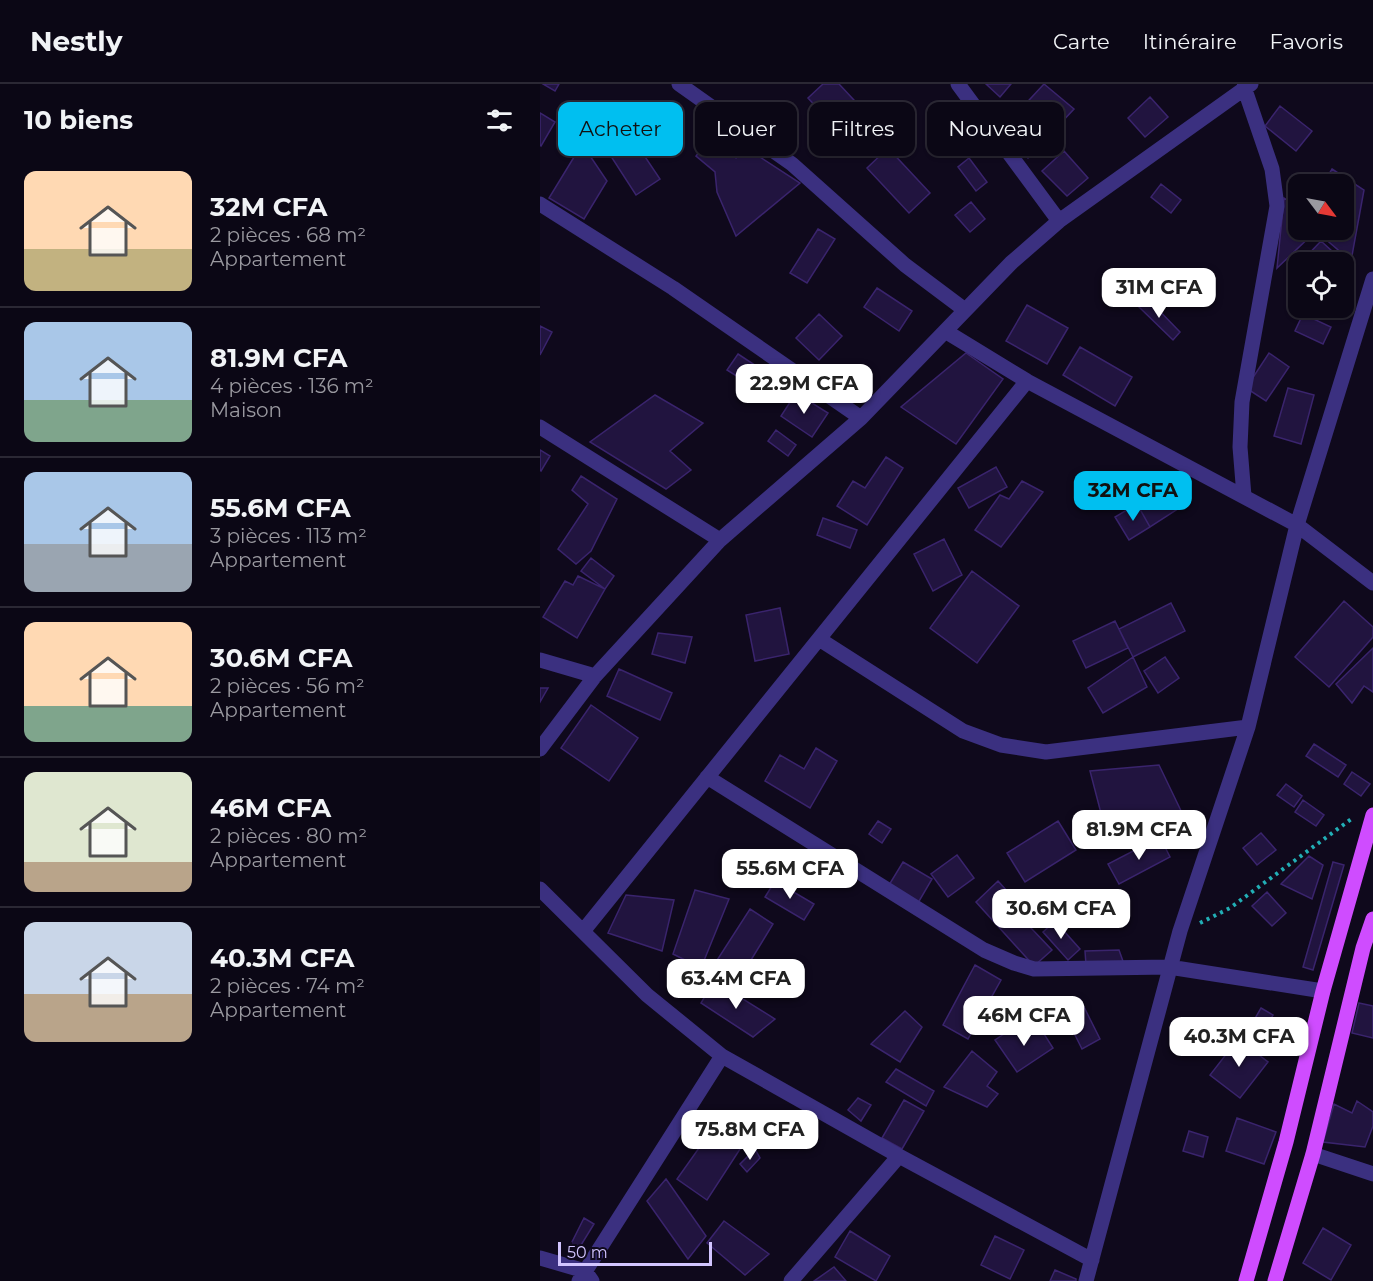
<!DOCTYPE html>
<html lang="fr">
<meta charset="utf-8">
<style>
:root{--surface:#0b0715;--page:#14101e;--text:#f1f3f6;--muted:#9a99a0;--line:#2b2834;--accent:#00bff0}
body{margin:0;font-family:Montserrat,sans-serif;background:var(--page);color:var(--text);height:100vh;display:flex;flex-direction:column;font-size:22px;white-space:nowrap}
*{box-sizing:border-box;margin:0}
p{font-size:20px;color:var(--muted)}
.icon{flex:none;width:33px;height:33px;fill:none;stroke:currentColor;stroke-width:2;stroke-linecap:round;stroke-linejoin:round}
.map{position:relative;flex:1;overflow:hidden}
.sheet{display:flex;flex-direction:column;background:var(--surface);width:540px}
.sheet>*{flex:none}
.guide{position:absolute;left:18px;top:18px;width:570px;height:54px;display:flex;gap:12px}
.needle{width:39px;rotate:122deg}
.buttons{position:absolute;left:748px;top:90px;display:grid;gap:12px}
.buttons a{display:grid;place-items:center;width:66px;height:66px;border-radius:12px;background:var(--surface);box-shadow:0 2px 4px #0004,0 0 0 2px var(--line);font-size:30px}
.scale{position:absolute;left:18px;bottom:15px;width:154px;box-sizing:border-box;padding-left:6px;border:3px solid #d2c5ff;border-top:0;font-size:16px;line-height:21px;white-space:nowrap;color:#d2c5ff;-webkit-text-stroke:4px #0f091c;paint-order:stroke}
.price{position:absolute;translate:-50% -51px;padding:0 14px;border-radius:12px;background:#fff;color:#222;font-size:20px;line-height:39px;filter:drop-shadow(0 2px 3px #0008)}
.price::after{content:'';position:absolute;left:50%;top:36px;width:18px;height:14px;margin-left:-9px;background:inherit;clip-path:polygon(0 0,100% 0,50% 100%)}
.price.selected{background:var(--accent);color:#111}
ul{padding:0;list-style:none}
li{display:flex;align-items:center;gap:18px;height:150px;padding:0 24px}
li+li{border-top:2px solid var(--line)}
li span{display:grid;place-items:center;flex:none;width:168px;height:120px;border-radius:12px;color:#555}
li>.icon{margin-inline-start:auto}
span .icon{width:72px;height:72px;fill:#fffc;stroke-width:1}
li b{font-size:26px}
h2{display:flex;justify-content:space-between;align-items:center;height:72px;padding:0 24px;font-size:26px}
.tag{padding:0 21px;border-radius:12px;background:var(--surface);box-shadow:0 2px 4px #0004,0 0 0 2px var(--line);font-size:21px;line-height:54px}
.tag.selected{background:var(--accent);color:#111}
header{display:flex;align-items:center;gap:36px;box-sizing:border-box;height:84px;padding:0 30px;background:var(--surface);border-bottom:2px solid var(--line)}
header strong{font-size:28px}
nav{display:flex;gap:33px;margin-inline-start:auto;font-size:21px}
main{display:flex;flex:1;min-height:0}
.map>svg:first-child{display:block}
.building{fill:#21143f;stroke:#3a246d;stroke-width:1.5}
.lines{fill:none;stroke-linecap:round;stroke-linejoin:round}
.path{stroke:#22afb6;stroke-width:4;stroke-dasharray:3 4.5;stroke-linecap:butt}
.minor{stroke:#3b3080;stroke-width:15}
.major{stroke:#cf4cff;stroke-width:15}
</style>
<header>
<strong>Nestly</strong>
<nav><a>Carte</a><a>Itinéraire</a><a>Favoris</a></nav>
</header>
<main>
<section class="sheet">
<h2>10 biens<svg class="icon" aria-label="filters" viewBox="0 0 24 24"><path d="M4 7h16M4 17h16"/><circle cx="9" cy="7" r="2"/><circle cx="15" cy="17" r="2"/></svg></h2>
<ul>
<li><span style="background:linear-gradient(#ffd9b3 65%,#c2b280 0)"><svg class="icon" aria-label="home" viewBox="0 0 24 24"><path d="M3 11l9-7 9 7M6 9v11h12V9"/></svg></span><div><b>32M CFA</b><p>2 pièces · 68 m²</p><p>Appartement</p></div></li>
<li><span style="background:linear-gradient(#a9c7e8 65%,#7fa58c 0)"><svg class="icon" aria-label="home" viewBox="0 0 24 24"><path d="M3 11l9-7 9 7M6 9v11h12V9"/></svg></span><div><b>81.9M CFA</b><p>4 pièces · 136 m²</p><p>Maison</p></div></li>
<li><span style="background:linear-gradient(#a9c7e8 60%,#9aa5b1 0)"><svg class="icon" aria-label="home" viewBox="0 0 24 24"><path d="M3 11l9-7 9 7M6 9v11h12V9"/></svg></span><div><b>55.6M CFA</b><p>3 pièces · 113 m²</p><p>Appartement</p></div></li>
<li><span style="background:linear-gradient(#ffd9b3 70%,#7fa58c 0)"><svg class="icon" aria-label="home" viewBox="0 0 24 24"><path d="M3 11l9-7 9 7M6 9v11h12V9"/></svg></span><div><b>30.6M CFA</b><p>2 pièces · 56 m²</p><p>Appartement</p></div></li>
<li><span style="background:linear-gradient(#dfe7d0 75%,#b9a48a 0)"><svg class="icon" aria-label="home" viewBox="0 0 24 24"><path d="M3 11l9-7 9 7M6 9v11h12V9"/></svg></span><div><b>46M CFA</b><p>2 pièces · 80 m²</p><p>Appartement</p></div></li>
<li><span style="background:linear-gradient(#c9d6e8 60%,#b9a48a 0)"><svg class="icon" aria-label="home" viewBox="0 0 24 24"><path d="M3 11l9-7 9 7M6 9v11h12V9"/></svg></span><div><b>40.3M CFA</b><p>2 pièces · 74 m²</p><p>Appartement</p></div></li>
</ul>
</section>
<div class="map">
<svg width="833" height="1197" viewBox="0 0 833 1197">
<rect width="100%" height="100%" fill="#0f091c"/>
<path class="building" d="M3 0H19L15 7Z
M283 0H299L341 45 317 67 268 14Z
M446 0H471L460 13Z
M504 0 534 25 488 74 480 67 493 54 466 41Z
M610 13 628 33 605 53 588 34Z
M740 22 772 47 756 67 725 42Z
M0 29 15 38 1 62 0 61Z
M77 31 120 95 96 111 54 46Z
M169 54 196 74 203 62 260 99 196 152 177 108 175 88 156 72Z
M42 60 67 97 44 135 9 114Z
M348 64 390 109 369 129 327 84Z
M524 67 548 94 527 112 502 87Z
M429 74 447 98 436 107 418 83Z
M792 85 824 106 811 177 776 147 737 184 744 114 759 124V146H804V100H783Z
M621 100 641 116 631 129 611 113Z
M431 118 445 135 430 148 415 131Z
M278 145 295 155 267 199 250 189Z
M781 157 804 178H761Z
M337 204 372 227 359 247 324 223Z
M607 214 640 248 633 256 598 222Z
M487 221 528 244 507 280 466 257Z
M279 230 302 252 279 276 256 254Z
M763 230 791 243 783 260 755 247Z
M0 242 12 248 0 271Z
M540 263 592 293 575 322 523 291Z
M426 269 463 295 416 360 361 323Z
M729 269 749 283 726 317 706 304Z
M198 270 227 289 217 305 187 286Z
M748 304 774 311 761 360 734 352Z
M256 309 288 329 272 353 241 332Z
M115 311 163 339 130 367 151 386 126 405 50 358Z
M236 346 256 361 248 372 228 357Z
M0 366 10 372 1 387 0 386Z
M346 373 363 384 327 441 297 422 313 397 325 404Z
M456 383 467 403 429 424 418 404Z
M41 392 77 415 51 467 36 480 18 465 48 420 32 406Z
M634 395 650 417 610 443 597 420Z
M482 397 503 408 461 463 435 446 460 411 469 415Z
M597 420 610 443 589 456 575 433Z
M283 434 317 446 310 464 277 451Z
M404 455 422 491 393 507 374 470Z
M51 474 74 492 65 505 41 487Z
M432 487 479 522 437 579 390 544Z
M38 492 65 505 37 554 3 533 25 497 33 501Z
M804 517 833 543V553L789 603 755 573Z
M631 519 645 547 593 573 579 545Z
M240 524 249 570 215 577 206 531Z
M575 537 588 564 546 584 533 557Z
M118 549 152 553 145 579 112 570Z
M833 564V608L824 602 812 619 796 600Z
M593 573 607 603 563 629 548 604Z
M625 573 639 594 618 609 604 587Z
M79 585 132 609 120 636 67 612Z
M0 604H8L0 618Z
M51 621 98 654 69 697 21 664Z
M774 660 806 681 798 693 766 672Z
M276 664 297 677 270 724 225 697 240 671 264 685Z
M619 681 644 733 569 760 550 687Z
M812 688 830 700 821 712 804 700Z
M746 700 762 712 754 723 737 711Z
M763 716 784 731 776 742 755 728Z
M338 737 351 745 342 759 329 750Z
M518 737 536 766 485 798 467 769Z
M721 749 736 766 717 781 703 764Z
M620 753 630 773 579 800 568 780Z
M417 771 434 794 408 813 391 790Z
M769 772 783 781 772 815 741 800Z
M363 778 392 795 378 819 349 801Z
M793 778 804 781 773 886 763 883Z
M235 797 274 820 264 836 225 813Z
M458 797 495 838 490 843 512 866 494 882 436 818Z
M155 806 189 815 161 884 133 870Z
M727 808 746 829 732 842 712 822Z
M86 811 134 816 122 867 68 849Z
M210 825 233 840 197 899 172 884Z
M515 837 540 865 528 876 503 848Z
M579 866 584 880 546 881 545 867Z
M435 881 461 896 428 955 403 941Z
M174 897 235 935 213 953 161 919Z
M540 915 560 955 542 965 522 925Z
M819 919 833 922V954L812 949Z
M721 924 733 931 725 945 713 938Z
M365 927 382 943 360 978 331 960Z
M752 938 765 941 758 971 744 967Z
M476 942 483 952 499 942 513 964 477 988 455 956Z
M698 955 728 978 700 1014 670 991Z
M432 967 457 988 447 1002 458 1010 447 1023 404 1003Z
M356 985 394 1007 386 1022 346 998Z
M318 1014 331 1021 321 1037 308 1026Z
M364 1016 384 1027 362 1065 342 1054Z
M817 1017 833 1028V1042L825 1063 783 1058 794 1020 812 1029Z
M697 1034 736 1048 724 1080 686 1067Z
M176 1040 204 1059 167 1116 137 1095Z
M649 1047 668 1053 663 1073 643 1067Z
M215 1065 220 1074 207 1088 200 1080Z
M126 1095 166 1152 148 1175 107 1117Z
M44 1134 54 1140 38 1166 30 1162Z
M184 1137 229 1170 205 1191 167 1159Z
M783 1144 811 1161 791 1196 763 1179Z
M310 1147 350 1172 336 1197 295 1173Z
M455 1152 484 1166 470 1195 441 1181Z
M294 1183 306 1197H274Z
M515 1186 536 1195V1197H510Z"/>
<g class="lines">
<path class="path" d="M660 839 690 824 814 733"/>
<path class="minor" d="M139 0 252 80 365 181 425 226
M418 0 519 137
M0 120 133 204 321 334
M405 247 487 297 757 441 833 499
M0 343 180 456
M704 412 700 363 702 318 737 122 732 85 704 3
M279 555 423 647 461 661 506 668 708 643
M0 576 55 592
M0 665 55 592 180 456 321 334 471 179 519 137 711 0
M167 693 444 866 474 879 494 885 629 883 783 907
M0 805 107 911 182 972 359 1072 552 1176
M44 846 487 297
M773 1070 833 1090
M0 1174 45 1187 52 1197
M39 1197 182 972
M251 1197 359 1072
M546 1197 640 847 708 643 757 441 833 195"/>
<path class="major" d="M706 1197 746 1058 783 907 833 731
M735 1197 773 1070 823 864 833 835"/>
</g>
</svg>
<div class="buttons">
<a><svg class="needle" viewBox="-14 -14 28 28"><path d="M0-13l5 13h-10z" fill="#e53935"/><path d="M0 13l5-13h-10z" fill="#9a99a0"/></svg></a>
<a><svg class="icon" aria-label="locate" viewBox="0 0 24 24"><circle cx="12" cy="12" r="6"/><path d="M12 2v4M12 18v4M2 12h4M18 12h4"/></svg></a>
</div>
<div class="scale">50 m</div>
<b class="price" style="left:619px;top:235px">31M CFA</b>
<b class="price" style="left:264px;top:331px">22.9M CFA</b>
<b class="price selected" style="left:593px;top:438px">32M CFA</b>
<b class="price" style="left:599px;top:777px">81.9M CFA</b>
<b class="price" style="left:250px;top:816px">55.6M CFA</b>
<b class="price" style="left:521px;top:856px">30.6M CFA</b>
<b class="price" style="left:196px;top:926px">63.4M CFA</b>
<b class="price" style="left:484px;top:963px">46M CFA</b>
<b class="price" style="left:699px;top:984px">40.3M CFA</b>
<b class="price" style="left:210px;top:1077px">75.8M CFA</b>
<div class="guide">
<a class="tag selected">Acheter</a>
<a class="tag">Louer</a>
<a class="tag">Filtres</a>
<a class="tag">Nouveau</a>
</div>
</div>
</main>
